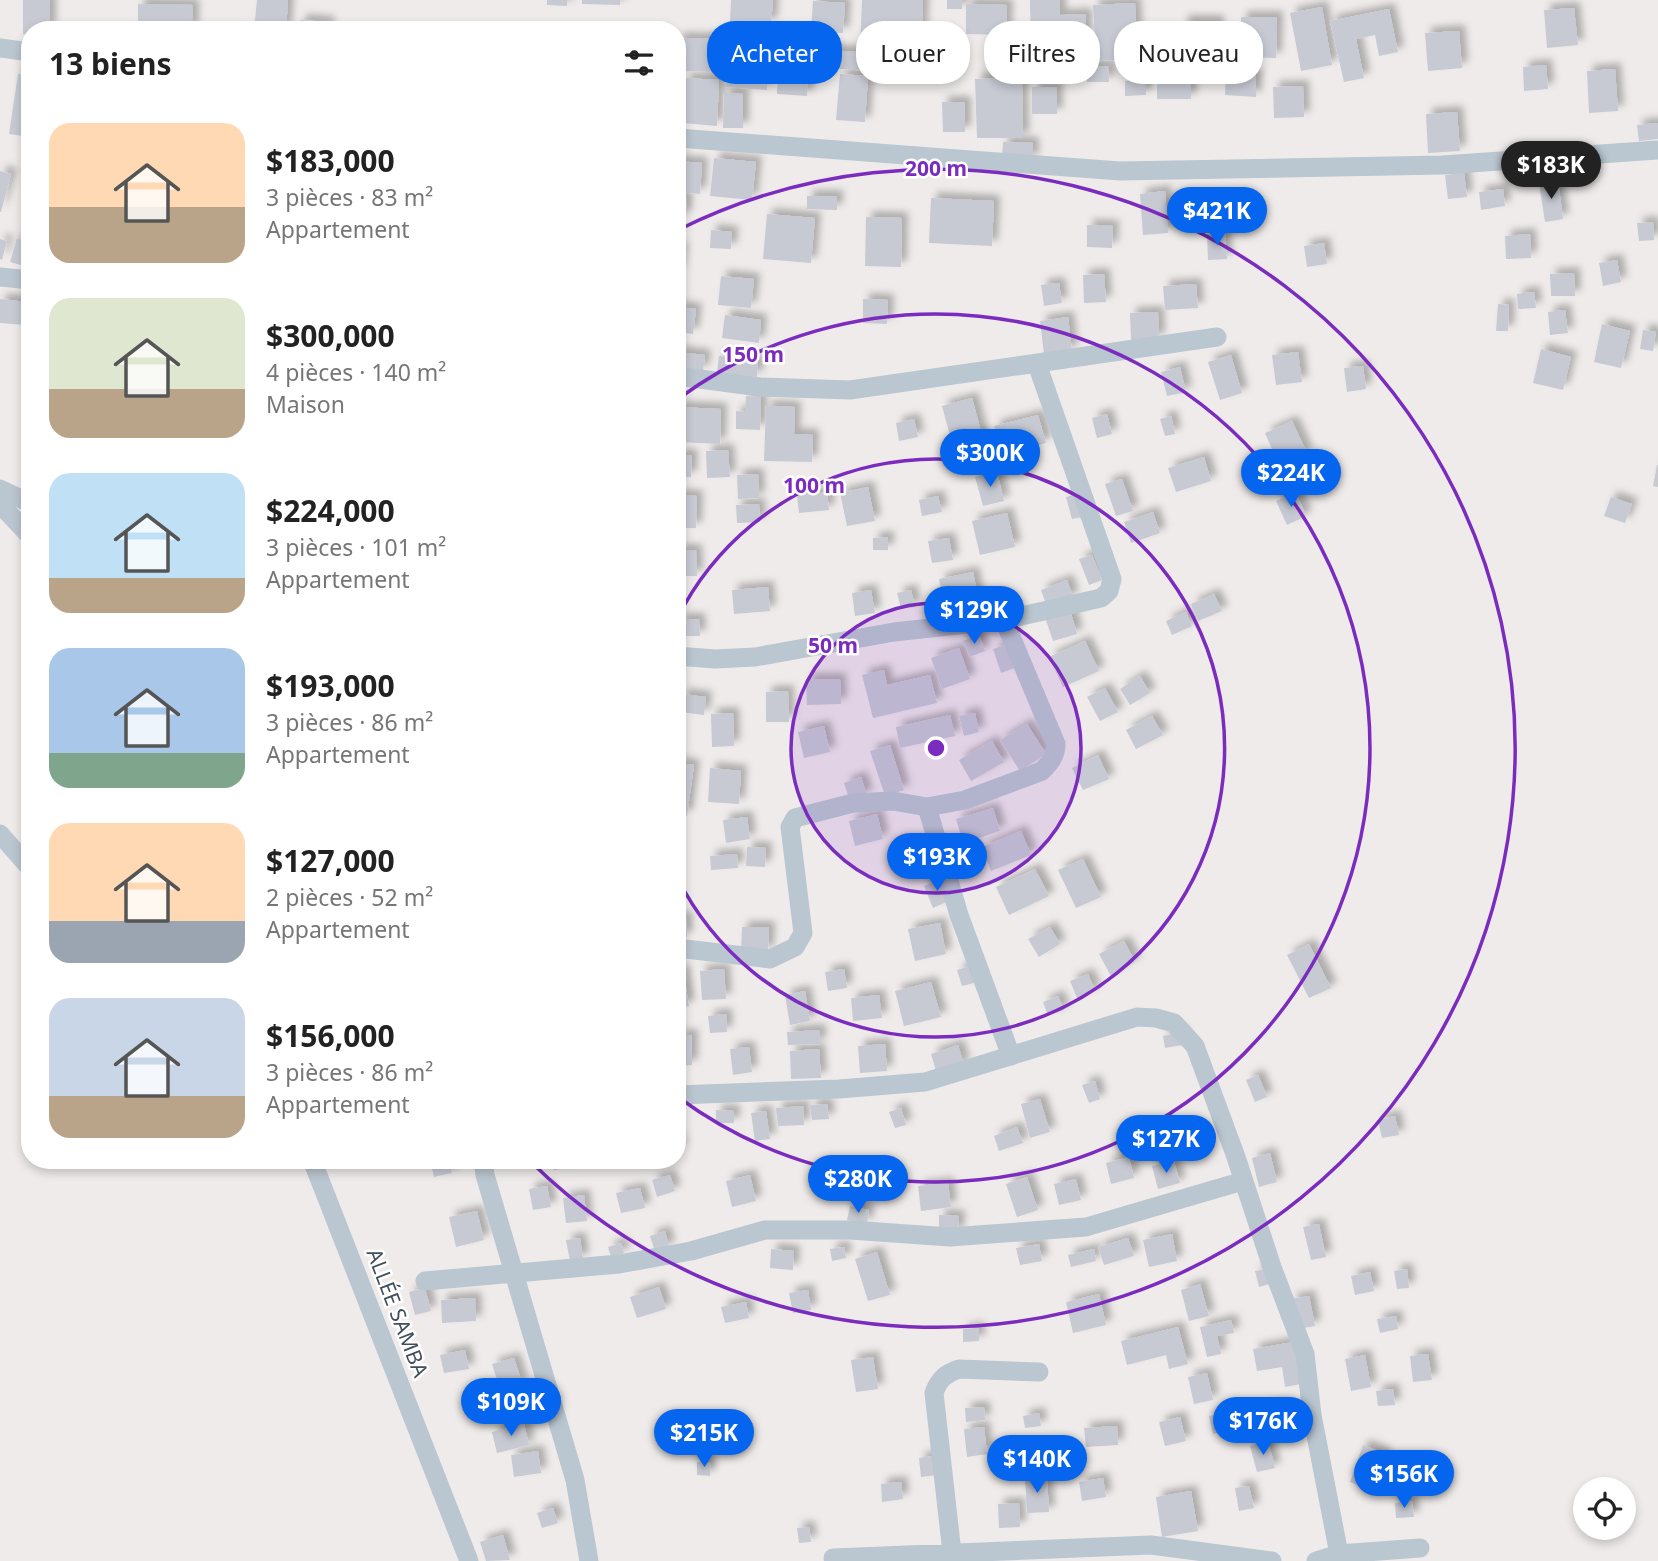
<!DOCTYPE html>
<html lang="fr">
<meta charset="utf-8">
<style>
:root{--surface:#fff;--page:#f2f2f2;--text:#222;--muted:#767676;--accent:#0565ef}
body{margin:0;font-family:"Noto Sans",sans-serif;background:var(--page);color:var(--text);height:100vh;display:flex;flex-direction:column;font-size:26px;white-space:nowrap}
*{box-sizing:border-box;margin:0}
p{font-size:23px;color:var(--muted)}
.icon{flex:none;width:38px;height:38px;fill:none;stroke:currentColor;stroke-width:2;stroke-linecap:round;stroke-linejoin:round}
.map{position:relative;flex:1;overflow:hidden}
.side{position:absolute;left:21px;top:21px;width:665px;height:1148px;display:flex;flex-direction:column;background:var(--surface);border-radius:28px;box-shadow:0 4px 10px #0003}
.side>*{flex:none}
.banner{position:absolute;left:707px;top:21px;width:665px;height:63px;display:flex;gap:14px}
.buttons{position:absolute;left:1573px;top:1477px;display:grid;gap:14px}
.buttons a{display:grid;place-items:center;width:63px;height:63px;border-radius:50%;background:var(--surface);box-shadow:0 4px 10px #0003;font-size:35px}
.price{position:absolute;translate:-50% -60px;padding:0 16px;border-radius:24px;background:var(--accent);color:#fff;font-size:23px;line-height:46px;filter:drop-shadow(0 2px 4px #0008)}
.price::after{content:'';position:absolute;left:50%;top:42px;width:21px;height:16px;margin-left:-10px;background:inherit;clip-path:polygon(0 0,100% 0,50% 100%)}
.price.active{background:#222;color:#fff}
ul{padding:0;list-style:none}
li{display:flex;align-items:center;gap:21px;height:175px;padding:0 28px}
li span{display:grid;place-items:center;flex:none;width:196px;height:140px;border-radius:21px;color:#555}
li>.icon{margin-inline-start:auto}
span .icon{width:84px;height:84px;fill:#fffc;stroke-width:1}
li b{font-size:30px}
h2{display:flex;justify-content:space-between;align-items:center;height:84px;padding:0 28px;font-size:30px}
.tag{padding:0 24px;border-radius:28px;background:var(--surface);box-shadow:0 4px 10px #0003;font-size:24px;line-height:63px}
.tag.active{background:var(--accent);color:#fff}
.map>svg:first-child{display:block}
.building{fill:#c7cad3;filter:url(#shadow)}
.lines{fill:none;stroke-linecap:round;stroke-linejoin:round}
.minor{stroke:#bac6d0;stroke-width:19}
.ring{fill:none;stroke:#7b2cbf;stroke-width:3.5}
.labels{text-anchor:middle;stroke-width:5;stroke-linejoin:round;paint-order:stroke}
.street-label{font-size:21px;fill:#424f5b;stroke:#fff}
.centre{fill:#7b2cbf;stroke:#fff;stroke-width:3.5}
.ring-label{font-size:21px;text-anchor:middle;font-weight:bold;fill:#7b2cbf;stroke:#fff;stroke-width:5;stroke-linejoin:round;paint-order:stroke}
</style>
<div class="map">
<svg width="1658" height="1561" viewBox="0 0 1658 1561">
<defs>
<filter id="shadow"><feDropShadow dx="6" dy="-6" stdDeviation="3.5" flood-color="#0004"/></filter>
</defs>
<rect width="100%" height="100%" fill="#efebeb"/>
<path class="building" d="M23 0H50V30H30V35L23 34Z
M257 0H288L286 30H254Z
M547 0H567V6L547 5Z
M582 0H620V5L582 4Z
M731 0H773L771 24 730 22Z
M862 0H923L921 50 860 47Z
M947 0H962V9H947Z
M1030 0H1060V15L1086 14V48H1031Z
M813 1 845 3 843 33 811 31Z
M1135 3 1138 59 1096 61 1093 5Z
M138 4 193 5V30H138Z
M966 4 1007 5 1006 35 966 34Z
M1322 7 1332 65 1301 71 1290 13Z
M1574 8 1578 45 1547 48 1544 10Z
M1389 9 1398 52 1379 56 1375 35 1356 39 1364 78 1344 82 1330 21Z
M1241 17H1277L1276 58 1241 57Z
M300 20 329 22 328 30H299Z
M1182 21H1218V50H1182Z
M1459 31 1462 68 1428 71 1425 33Z
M678 38 722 39V72L678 71Z
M728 48 769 51 767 90 726 87Z
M779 49 810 51 807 96 777 94Z
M829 50 870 53 868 71 828 68Z
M1546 65 1548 89 1524 91 1523 67Z
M1087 66H1108L1109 82H1087Z
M1615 69 1618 111 1589 113 1587 71Z
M18 74 30 76V137L9 134Z
M840 74 868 76 865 122 836 120Z
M1226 74 1256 75V97L1225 95Z
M685 78 719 80 717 126 682 123Z
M1022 78 1023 138H977L975 79Z
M1125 81H1146V95L1125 96Z
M1157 82 1191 83V99H1157Z
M1303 86 1304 117 1274 118 1273 87Z
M1032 87H1057V114H1032Z
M724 93 743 94V128H723Z
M942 102H965V132H943Z
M1457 112 1460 151 1428 153 1426 114Z
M1658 123V139L1639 141 1637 125Z
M1003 142 1033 143V160L1002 159Z
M714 158 756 162 752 200 710 196Z
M677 161 702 163 700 194 677 192Z
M0 171 11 174 1 212H0Z
M1464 173 1467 197 1448 199 1445 175Z
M1558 180 1563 219 1545 222 1539 183Z
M1503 189 1505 206 1481 210 1479 192Z
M1165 191 1168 233 1143 235 1140 194Z
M807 196H837V210L807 209Z
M677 197 687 198 685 217H677Z
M931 198 994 201 992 246 929 243Z
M767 214 815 218 811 263 763 259Z
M866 217 902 218 901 267 865 266Z
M1653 222 1654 240 1639 241 1637 223Z
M1087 225 1113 226 1112 248 1087 247Z
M711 230 732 232 731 249 710 248Z
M1225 233 1227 259 1208 260 1207 234Z
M1530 234 1531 258 1506 259 1505 236Z
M17 238 28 242 21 265 10 262Z
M0 239 7 241 2 260 0 259Z
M1324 243 1327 264 1307 267 1304 246Z
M677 248 682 249 679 273H677Z
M1617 260 1621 282 1603 286 1599 263Z
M1574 273 1575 296H1551L1550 274Z
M1104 274 1106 302 1084 303 1083 275Z
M721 276 754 279 751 308 718 305Z
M1059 283 1062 303 1044 306 1041 285Z
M1196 284 1198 308 1165 310 1163 286Z
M1534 292 1536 308 1518 309 1517 294Z
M0 299 27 302 26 325 0 323Z
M863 299 888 300 887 324 863 323Z
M1498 304 1509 305 1508 331H1496Z
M677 307 696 309 693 334 677 332Z
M1565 310 1568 333 1550 335 1548 312Z
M1158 312 1159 339 1131 340 1130 313Z
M725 315 761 320 759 343 722 338Z
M1068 317 1072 351 1044 354 1040 321Z
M1602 324 1630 331 1621 368 1594 362Z
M1643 330 1656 332 1653 351 1640 349Z
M1541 349 1571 357 1563 390 1533 383Z
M677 352 705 355 703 371 677 369Z
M1298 352 1302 382 1276 385 1272 355Z
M1231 355 1242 393 1220 400 1208 362Z
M719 356 758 360 757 377 717 373Z
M1363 366 1366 389 1347 392 1344 368Z
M1180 367 1186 392 1167 396 1161 372Z
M746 396 761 397 760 430 736 429V411L745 412Z
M972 398 986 450 956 458 942 406Z
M766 406 795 407 794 434 813 435 812 462 764 461Z
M677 407 721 409 720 444 677 442Z
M1107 414 1112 434 1097 438 1092 418Z
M1038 415 1046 443 1001 455 994 426Z
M1171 416 1175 434 1165 436 1160 419Z
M914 419 918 437 899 441 896 423Z
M1292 421 1307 453 1279 465 1265 433Z
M728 450 730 477 707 478 706 451Z
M677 455H692L691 477H677Z
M1204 457 1211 481 1176 492 1168 468Z
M1657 465H1658V487L1653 486Z
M997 472 1004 501 983 506 975 477Z
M758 474 759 498 738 499 737 475Z
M1122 479 1133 511 1116 516 1105 484Z
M868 487 875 521 847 526 840 493Z
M827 492 829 510 799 513 797 495Z
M1296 493 1306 516 1287 525 1276 501Z
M1076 494 1082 517 1072 519 1066 497Z
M677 495 697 496 696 528H677Z
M938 496 942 512 922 516 919 500Z
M1611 497 1632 504 1625 523 1604 516Z
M759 504 760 522 737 523 736 505Z
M1153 512 1160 533 1131 543 1124 522Z
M1007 513 1015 547 980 555 972 521Z
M888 537V550H873V538Z
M949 538 953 560 932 563 928 541Z
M677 550H696L697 576H677Z
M1092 555 1102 580 1089 585 1079 559Z
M973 572 978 597 944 604 939 579Z
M1067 580 1073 597 1047 607 1041 590Z
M768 587 770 611 734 614 732 590Z
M871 590 875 613 855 616 852 593Z
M911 590 915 607 901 609 897 593Z
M1214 594 1222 611 1198 621 1191 604Z
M1070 610 1077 634 1053 641 1045 617Z
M1186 612 1192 626 1172 635 1166 621Z
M679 619H699L700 636H680Z
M979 635 985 651 970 657 963 641Z
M1085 641 1099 671 1063 687 1049 657Z
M1009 644 1017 667 1001 673 993 649Z
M959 648 970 679 942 689 931 658Z
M884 670 887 685 930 675 937 703 873 718 862 675Z
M1140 676 1150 693 1130 705 1120 689Z
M806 679H840L841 704 807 705Z
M1105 688 1118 712 1100 721 1087 697Z
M788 691 789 722H766V692Z
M682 694 706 697 704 715 680 712Z
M733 713 734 746 712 747 711 714Z
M975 713 979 732 964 736 959 716Z
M950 715 955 736 900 748 896 727Z
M1152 716 1163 735 1136 749 1126 730Z
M1027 724 1046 754 1020 771 1000 740Z
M824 726 830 752 804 758 798 732Z
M992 741 1004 762 971 781 959 760Z
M890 745 904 790 885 796 870 751Z
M1098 755 1109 779 1083 790 1072 768Z
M677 763 694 765 687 816 677 814Z
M710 768 741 771 739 804 708 802Z
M861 777 867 795 850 801 844 783Z
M993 808 1000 831 963 843 956 819Z
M877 814 883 839 855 846 849 821Z
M747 817 750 839 726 843 723 820Z
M1021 831 1031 855 991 871 982 847Z
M747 847 766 848 765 867 746 866Z
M737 854 738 868 711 870 710 856Z
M1083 859 1101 897 1076 908 1058 870Z
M1035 869 1049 896 1009 915 996 887Z
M942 879 951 900 933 908 924 886Z
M686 917 687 937 677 938V918Z
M940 923 946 954 915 961 908 929Z
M742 927H769L768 952 741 951Z
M1050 927 1060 944 1039 957 1028 939Z
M1124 941 1135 962 1111 976 1099 954Z
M1309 944 1331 988 1309 998 1287 955Z
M973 965 978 982 962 986 957 970Z
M724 969 726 999 702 1000 700 971Z
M844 969 847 988 828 991 825 972Z
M683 970 689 1006 677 1008V971Z
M1088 974 1095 991 1077 998 1070 981Z
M931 982 941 1017 904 1026 895 991Z
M805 991 810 1021 790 1025 785 995Z
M879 995 882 1018 853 1021 851 998Z
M1058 996 1064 1010 1048 1016 1043 1002Z
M726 1014 727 1032 710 1033 708 1016Z
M820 1030V1044L788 1045 787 1032Z
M1181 1032 1183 1045 1165 1048 1163 1036Z
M679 1035H692V1065L679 1066Z
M885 1044 887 1071 860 1073 858 1046Z
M958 1045 964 1065 937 1074 931 1054Z
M749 1047 752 1072 733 1075 730 1049Z
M819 1049 821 1078 791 1079 790 1051Z
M1258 1075 1267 1097 1255 1102 1246 1080Z
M1095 1081 1100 1099 1089 1103 1082 1085Z
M1040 1099 1050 1132 1030 1138 1021 1104Z
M827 1104 829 1119 812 1120 810 1105Z
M803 1106 804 1125 778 1126 776 1108Z
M901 1108 906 1125 895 1128 889 1112Z
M716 1110 734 1111V1123H716Z
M766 1111 770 1139 755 1141 751 1113Z
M1395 1116 1399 1135 1382 1138 1378 1120Z
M1017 1127 1023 1143 999 1151 994 1136Z
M677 1134 682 1150 677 1151Z
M1270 1153 1277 1182 1259 1187 1252 1158Z
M1129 1157 1134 1178 1111 1184 1106 1163Z
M430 1160H449L452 1173 434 1177Z
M552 1160H576L577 1166 554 1170Z
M1174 1161 1180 1183 1158 1189 1152 1166Z
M670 1175 675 1191 657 1197 652 1180Z
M750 1175 756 1201 732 1207 726 1181Z
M1027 1177 1038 1210 1017 1217 1006 1184Z
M1076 1179 1081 1200 1059 1205 1054 1184Z
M948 1183 951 1207 921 1211 918 1186Z
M547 1186 551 1207 533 1210 529 1189Z
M640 1188 645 1208 621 1213 616 1193Z
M584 1195 587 1221 566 1223 563 1198Z
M850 1206 869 1210 867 1224 847 1220Z
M477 1211 484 1240 456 1247 449 1217Z
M939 1215 959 1216 958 1233H939Z
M1319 1224 1326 1257 1311 1260 1303 1227Z
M665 1231 669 1247 655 1252 650 1236Z
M1172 1234 1177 1261 1149 1267 1143 1240Z
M580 1238 583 1259 570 1261 566 1240Z
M1128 1238 1134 1256 1104 1265 1098 1247Z
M621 1243 624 1253 611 1257 608 1247Z
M1039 1244 1042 1261 1020 1265 1016 1248Z
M844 1247 846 1258 832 1261 830 1249Z
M771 1249 794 1251 793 1270 770 1268Z
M1094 1249 1096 1261 1071 1267 1068 1255Z
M877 1252 890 1295 868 1301 855 1259Z
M1266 1269 1270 1284 1259 1287 1255 1271Z
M1407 1269 1409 1288 1397 1289 1394 1271Z
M1370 1272 1374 1291 1355 1295 1351 1276Z
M1200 1284 1209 1316 1189 1321 1181 1290Z
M659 1287 666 1309 637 1318 630 1297Z
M425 1288 431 1311 415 1315 409 1292Z
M808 1290 811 1310 793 1313 789 1293Z
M1099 1294 1106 1325 1073 1333 1066 1302Z
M1309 1296 1315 1326 1298 1329 1291 1299Z
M475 1298 476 1321 442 1323 441 1300Z
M746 1302 749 1318 725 1323 721 1307Z
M1396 1316 1398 1329 1380 1333 1377 1319Z
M1231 1320 1234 1333 1217 1336 1221 1354 1207 1357 1200 1327Z
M1178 1327 1188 1364 1169 1369 1166 1355 1127 1365 1121 1341Z
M979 1328V1341L963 1342V1329Z
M1293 1342 1301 1384 1285 1387 1282 1367 1257 1371 1253 1349Z
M465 1350 469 1369 444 1373 440 1355Z
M1428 1354 1432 1380 1413 1382 1410 1356Z
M1365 1355 1371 1387 1351 1391 1345 1359Z
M873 1357 878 1389 856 1392 851 1360Z
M514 1358 522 1383 500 1389 492 1364Z
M1207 1373 1213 1400 1194 1404 1188 1377Z
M1393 1389 1395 1405 1378 1406 1376 1391Z
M1286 1405 1288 1429 1269 1431 1266 1407Z
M984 1407 985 1420 966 1422 965 1408Z
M1229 1412 1233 1429 1213 1434 1209 1416Z
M1039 1413 1041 1426 1025 1428 1023 1416Z
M1180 1417 1186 1441 1165 1446 1159 1422Z
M524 1424 529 1445 497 1453 492 1432Z
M1117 1426 1118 1445 1086 1447 1084 1428Z
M984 1427 987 1454 967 1457 964 1429Z
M724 1436V1452L698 1453 697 1437Z
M1268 1441 1275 1468 1257 1472 1250 1446Z
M1363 1445 1386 1454 1373 1491 1350 1482Z
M538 1451 541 1473 514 1477 511 1455Z
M936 1456 938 1475 921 1477 919 1458Z
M697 1462 711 1463 710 1476 697 1475Z
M1047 1477 1049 1512 1027 1513 1025 1478Z
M1103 1478 1106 1497 1082 1501 1079 1482Z
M901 1482 903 1499 882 1502 881 1484Z
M1249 1486 1254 1508 1239 1511 1235 1488Z
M1191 1491 1198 1531 1162 1537 1156 1497Z
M1412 1501 1414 1517 1396 1518 1395 1503Z
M1019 1503 1020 1527 999 1528 998 1504Z
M553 1508 558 1523 542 1528 537 1513Z
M809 1527 811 1542 799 1543 797 1528Z
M503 1535 510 1560 486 1561 480 1542Z"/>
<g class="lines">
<path class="minor" d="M0 48 30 52
M677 138 1120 171 1442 165 1658 150
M0 277 30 280
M677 376 760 387 850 390 1217 337
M0 489 30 503
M0 504 30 536
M677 656 715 659 755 657 894 632 1004 620 1101 598 1109 591 1112 579 1037 364
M927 807 959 915 1011 1056
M0 834 30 868
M677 948 770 959 795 947 803 933 790 827 795 818 853 803 893 801 927 807 965 800 1042 771C1050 763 1056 756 1056 744L1004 620
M677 1095 839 1089 925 1082 1137 1017 1156 1018 1174 1023 1195 1046 1236 1157 1272 1267 1305 1354 1312 1415 1339 1554 1338 1561
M312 1160 469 1561
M483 1160 485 1175 575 1480 589 1561
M425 1281 619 1264 691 1251 765 1230H850L950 1237 1086 1227 1243 1181
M952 1553 934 1393C939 1379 945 1374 959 1369L1039 1372
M833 1558 1151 1545 1272 1561
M1316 1561 1339 1554 1420 1548"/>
</g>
<circle cx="936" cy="748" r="145" fill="#7b2cbf" fill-opacity=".12"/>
<g class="ring">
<circle cx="936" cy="748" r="145"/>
<path d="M677 619A289 289 0 1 1 677 877"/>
<path d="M678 399A434 434 0 1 1 678 1097"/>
<path d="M678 230A579 579 0 1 1 530 1161"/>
</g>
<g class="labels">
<g class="street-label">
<text transform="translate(397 1313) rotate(69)" y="7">ALLÉE SAMBA</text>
</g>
</g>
<circle cx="936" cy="748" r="10" class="centre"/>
<g class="ring-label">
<text x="936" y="176">200 m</text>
<text x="753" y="362">150 m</text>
<text x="814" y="493">100 m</text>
<text x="833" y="653">50 m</text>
</g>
</svg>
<div class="buttons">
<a><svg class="icon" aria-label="locate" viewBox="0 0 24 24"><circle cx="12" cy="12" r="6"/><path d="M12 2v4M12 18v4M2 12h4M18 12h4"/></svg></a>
</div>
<b class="price active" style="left:1551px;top:201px">$183K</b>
<b class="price" style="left:1217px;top:247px">$421K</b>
<b class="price" style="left:990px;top:489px">$300K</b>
<b class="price" style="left:1291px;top:509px">$224K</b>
<b class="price" style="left:974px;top:646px">$129K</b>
<b class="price" style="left:937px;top:893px">$193K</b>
<b class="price" style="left:1166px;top:1175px">$127K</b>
<b class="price" style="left:858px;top:1215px">$280K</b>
<b class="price" style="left:511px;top:1438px">$109K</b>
<b class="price" style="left:1263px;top:1457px">$176K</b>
<b class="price" style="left:704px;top:1469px">$215K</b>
<b class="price" style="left:1037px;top:1495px">$140K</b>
<b class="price" style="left:1404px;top:1510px">$156K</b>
<div class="banner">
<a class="tag active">Acheter</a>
<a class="tag">Louer</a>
<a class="tag">Filtres</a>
<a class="tag">Nouveau</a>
</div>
<section class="side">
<h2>13 biens<svg class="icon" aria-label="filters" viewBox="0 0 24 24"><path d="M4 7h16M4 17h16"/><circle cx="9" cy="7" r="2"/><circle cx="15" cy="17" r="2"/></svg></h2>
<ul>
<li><span style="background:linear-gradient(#ffd9b3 60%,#b9a48a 0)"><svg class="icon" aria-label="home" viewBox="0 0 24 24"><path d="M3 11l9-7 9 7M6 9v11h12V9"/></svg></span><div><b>$183,000</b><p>3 pièces · 83 m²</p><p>Appartement</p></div></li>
<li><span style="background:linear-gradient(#dfe7d0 65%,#b9a48a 0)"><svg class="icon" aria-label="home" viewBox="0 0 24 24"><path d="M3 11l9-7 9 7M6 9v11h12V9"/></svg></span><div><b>$300,000</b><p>4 pièces · 140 m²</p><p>Maison</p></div></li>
<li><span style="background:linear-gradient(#bfe0f5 75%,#b9a48a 0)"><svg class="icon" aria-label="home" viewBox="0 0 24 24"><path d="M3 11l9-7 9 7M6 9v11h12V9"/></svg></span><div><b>$224,000</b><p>3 pièces · 101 m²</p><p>Appartement</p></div></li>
<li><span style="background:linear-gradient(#a9c7e8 75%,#7fa58c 0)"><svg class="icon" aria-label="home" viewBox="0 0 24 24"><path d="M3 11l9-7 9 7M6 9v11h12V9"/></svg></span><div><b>$193,000</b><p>3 pièces · 86 m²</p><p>Appartement</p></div></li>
<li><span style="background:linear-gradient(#ffd9b3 70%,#9aa5b1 0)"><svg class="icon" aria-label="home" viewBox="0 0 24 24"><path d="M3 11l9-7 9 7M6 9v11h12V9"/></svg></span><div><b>$127,000</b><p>2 pièces · 52 m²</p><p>Appartement</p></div></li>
<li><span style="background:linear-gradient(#c9d6e8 70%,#b9a48a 0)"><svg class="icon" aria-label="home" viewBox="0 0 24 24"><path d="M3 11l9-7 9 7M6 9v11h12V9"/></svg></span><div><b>$156,000</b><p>3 pièces · 86 m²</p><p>Appartement</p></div></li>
</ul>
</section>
</div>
